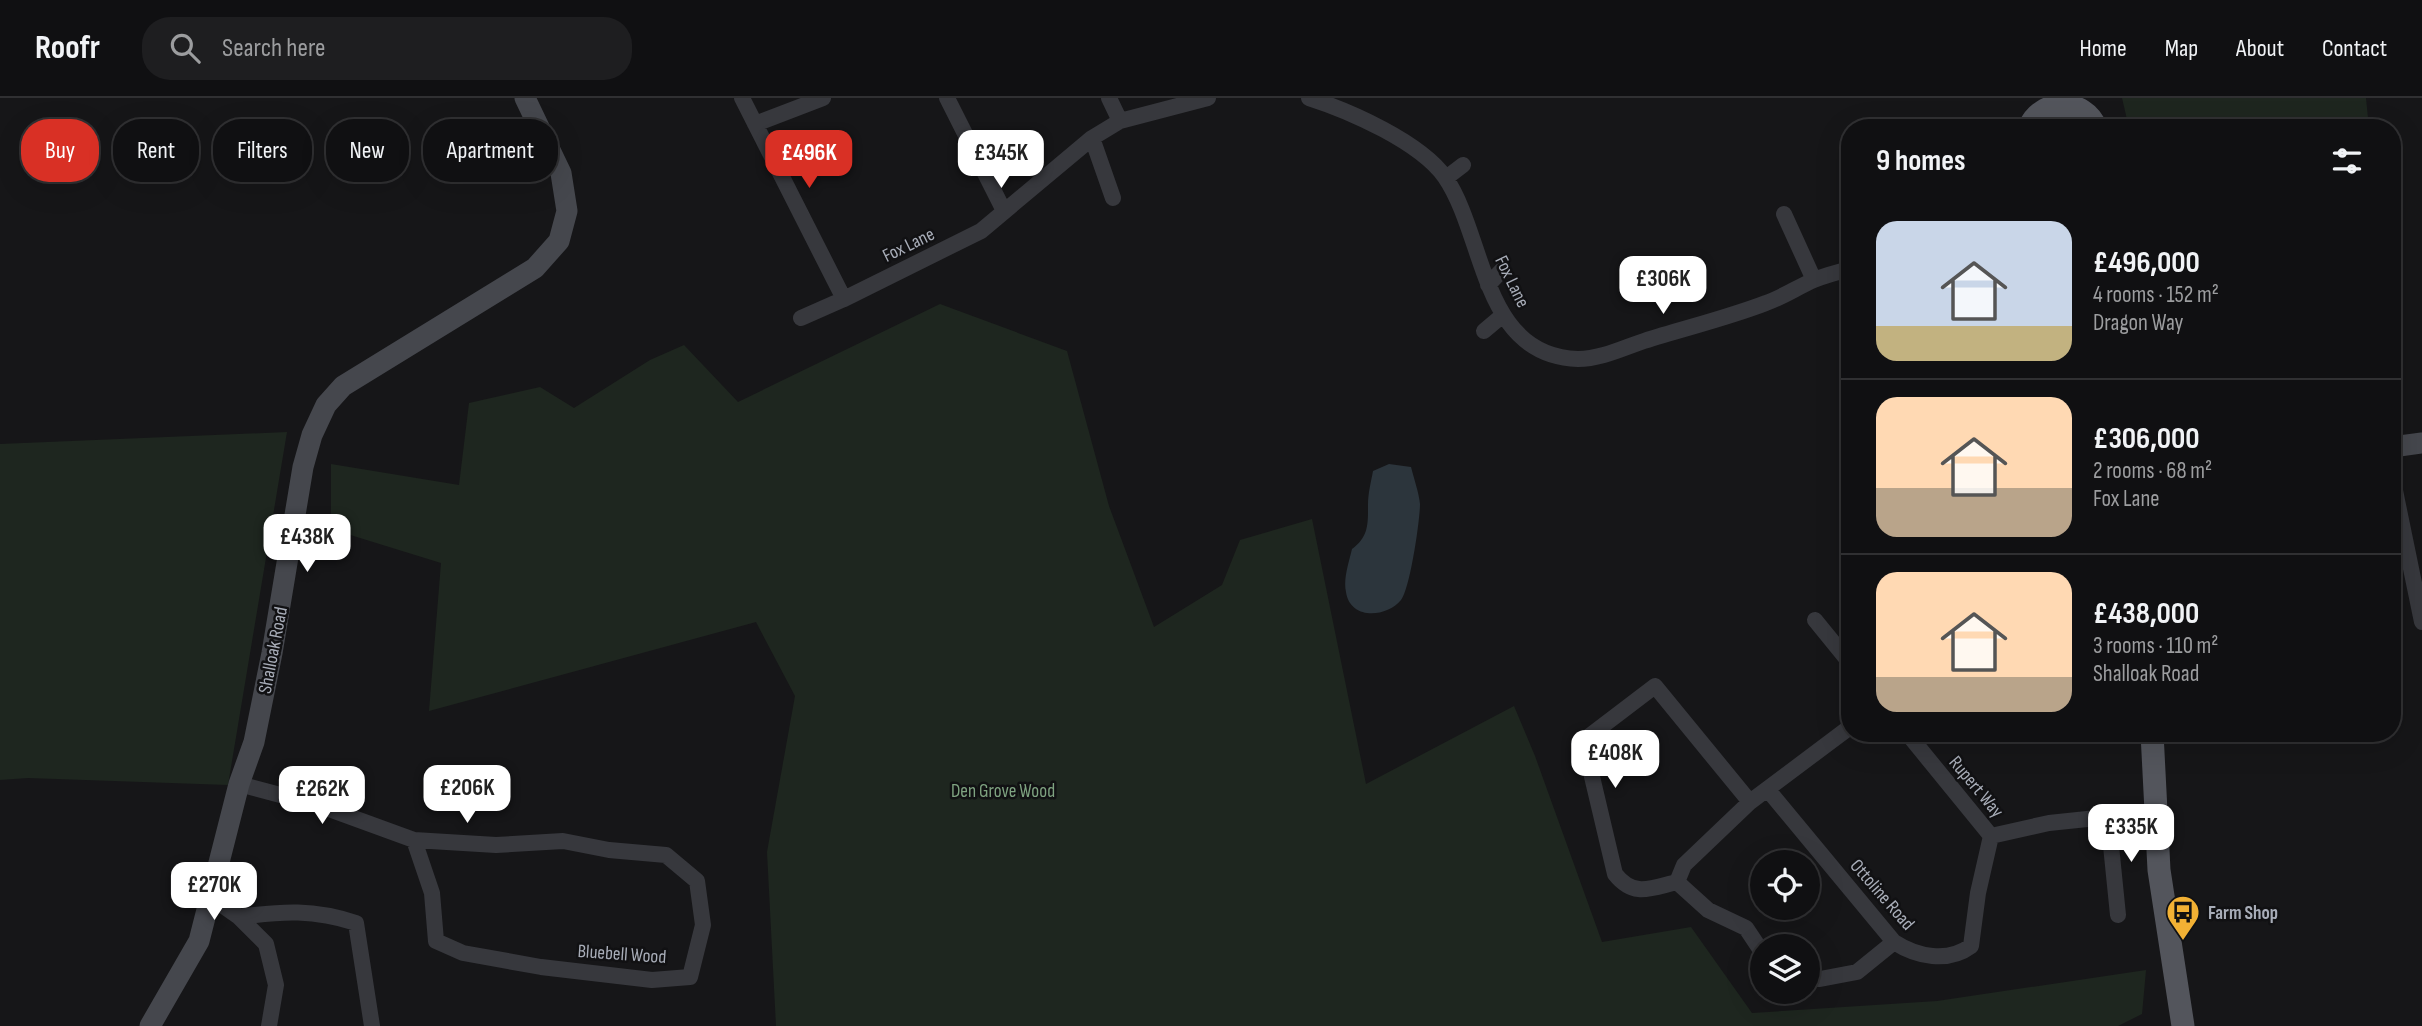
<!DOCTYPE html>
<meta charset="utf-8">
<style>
:root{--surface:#101012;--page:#1e1e20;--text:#f1f3f6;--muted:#9c9d9f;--line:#303032;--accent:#d93025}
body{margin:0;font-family:"Sofia Sans Condensed",sans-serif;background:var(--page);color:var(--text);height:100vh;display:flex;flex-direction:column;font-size:26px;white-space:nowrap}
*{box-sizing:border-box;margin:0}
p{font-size:23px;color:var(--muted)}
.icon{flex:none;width:38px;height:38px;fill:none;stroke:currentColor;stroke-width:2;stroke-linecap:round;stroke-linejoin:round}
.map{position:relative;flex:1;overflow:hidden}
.side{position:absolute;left:1841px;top:21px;width:560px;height:623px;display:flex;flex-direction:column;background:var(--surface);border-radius:28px;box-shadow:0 7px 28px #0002,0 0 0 2px var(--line)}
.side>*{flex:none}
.guide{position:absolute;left:21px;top:21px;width:665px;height:63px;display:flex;gap:14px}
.tools{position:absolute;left:1750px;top:752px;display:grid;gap:14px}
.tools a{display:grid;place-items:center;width:70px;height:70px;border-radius:50%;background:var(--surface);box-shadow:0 7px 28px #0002,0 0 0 2px var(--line);font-size:35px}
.price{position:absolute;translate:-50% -60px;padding:0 16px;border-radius:14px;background:#fff;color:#222;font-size:23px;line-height:46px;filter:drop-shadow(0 2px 4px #0008)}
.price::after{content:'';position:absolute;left:50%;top:42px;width:21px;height:16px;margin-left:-10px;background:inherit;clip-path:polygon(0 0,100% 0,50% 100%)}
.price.active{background:var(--accent);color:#fff}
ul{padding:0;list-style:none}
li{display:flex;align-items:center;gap:21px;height:175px;padding:0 35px}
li+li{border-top:2px solid var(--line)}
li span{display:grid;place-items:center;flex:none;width:196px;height:140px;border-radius:21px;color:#555}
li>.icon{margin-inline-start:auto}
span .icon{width:84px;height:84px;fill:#fffc;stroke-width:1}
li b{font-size:30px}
h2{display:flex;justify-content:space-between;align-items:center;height:84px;padding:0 35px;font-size:30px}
.chip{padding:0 24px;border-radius:28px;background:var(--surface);box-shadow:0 7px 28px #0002,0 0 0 2px var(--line);font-size:24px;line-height:63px}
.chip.active{background:var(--accent);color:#fff}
header{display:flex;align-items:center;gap:42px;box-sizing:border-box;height:98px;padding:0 35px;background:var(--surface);border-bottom:2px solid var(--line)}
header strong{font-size:33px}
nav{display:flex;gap:38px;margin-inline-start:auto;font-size:24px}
.search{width:490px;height:63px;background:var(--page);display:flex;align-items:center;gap:18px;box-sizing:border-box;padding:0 24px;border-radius:28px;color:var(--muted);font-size:26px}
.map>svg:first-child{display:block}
.green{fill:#1e261f}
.water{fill:#2c353c}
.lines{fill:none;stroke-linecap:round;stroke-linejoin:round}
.street{stroke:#37383d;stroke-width:16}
.secondary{stroke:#45474d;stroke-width:21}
.primary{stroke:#53555c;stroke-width:23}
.labels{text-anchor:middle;stroke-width:5;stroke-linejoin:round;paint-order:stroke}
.street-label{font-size:19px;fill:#a8adb8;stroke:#111113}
.park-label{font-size:19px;fill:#7fa381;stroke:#111113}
.poi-label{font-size:19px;font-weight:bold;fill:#a8adb8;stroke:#111113;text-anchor:start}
</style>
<header>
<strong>Roofr</strong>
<div class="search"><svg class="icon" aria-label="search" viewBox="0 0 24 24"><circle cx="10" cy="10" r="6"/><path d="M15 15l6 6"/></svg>Search here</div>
<nav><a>Home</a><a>Map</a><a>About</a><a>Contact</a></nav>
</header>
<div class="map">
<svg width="2422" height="928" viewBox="0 0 2422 928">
<rect width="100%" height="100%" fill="#161618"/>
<path class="green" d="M2122 0H2366L2369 30H2129Z
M940 206 1067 253 1109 408 1154 529 1222 487 1240 442 1312 421 1366 686 1514 608 1535 658 1602 844 1691 829 1752 915 1937 903 2146 872 2142 916 2118 928H776L767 754 795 598 756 524 429 613 441 465 331 431V366L459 387 469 305 540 289 574 310 650 262 684 247 738 304Z
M287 334 228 687 28 680 0 682V346Z"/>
<path class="water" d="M1389 366 1411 369C1414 381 1419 395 1420 406 1420 422 1410 491 1401 502 1386 520 1350 522 1346 494 1343 481 1349 464 1352 451 1369 439 1368 425 1368 407 1368 395 1371 384 1373 373Z"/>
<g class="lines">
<path class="street" d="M742 0 844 201
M947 0 1004 113
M1109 0 1120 23
M1309 0C1350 13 1420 44 1445 79 1486 139 1481 258 1578 261 1601 261 1623 250 1644 243 1685 230 1727 220 1766 205 1783 199 1798 189 1814 182 1826 177 1838 174 1850 171
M755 26 823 0
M1092 40 1113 100
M1446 80 1463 67
M1784 116 1814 182
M1488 187 1503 171
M801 220 844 201 981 133 1092 40 1120 23 1208 0
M1484 233 1503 217
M2392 378 2422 524
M1815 522 1850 565
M1907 635 1991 738 2049 725 2154 714
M239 686 318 707 414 742
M1768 692 1894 844C1917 859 1948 865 1971 848L1978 795 1991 738
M2108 718 2118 817
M414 742 496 747 563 743 609 752 666 757 697 783 703 827 690 879 652 882 541 869 463 855 436 843 432 795Z
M1677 784C1651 790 1634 800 1615 776L1585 649 1588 639 1655 588 1750 704
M1677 784 1684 767 1750 704 1850 629
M1677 784 1708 812 1746 830 1762 854
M209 798 239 819
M1808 880 1820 881 1857 874 1894 844
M269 928 276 887 266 846 239 819C282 813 314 811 356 825L372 928"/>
<path class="secondary" d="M2392 349 2422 345
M150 928 199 843 239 686 254 644 272 555 303 369 312 337 326 307 343 288 535 170 559 143 567 113 561 75 525 0"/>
<path class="primary" d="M2029 30C2041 0 2085 0 2096 30
M2152 635 2159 772 2183 928"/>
</g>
<defs>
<symbol id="bus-pin" viewBox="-11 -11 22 30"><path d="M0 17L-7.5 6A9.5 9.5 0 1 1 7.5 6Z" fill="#f2b134" stroke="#111113"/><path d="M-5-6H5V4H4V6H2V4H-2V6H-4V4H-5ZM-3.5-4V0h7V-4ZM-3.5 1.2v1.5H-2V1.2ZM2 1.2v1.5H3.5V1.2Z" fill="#111"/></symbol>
</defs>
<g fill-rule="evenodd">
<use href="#bus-pin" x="2164" y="795" width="38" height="52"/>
</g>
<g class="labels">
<g class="street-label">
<text transform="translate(908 146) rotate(-26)" y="7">Fox Lane</text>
<text transform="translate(1513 183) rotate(64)" y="7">Fox Lane</text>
<text transform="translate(272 552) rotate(-79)" y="7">Shalloak Road</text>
<text transform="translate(1977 688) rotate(50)" y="7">Rupert Way</text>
<text transform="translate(1883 796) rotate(49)" y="7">Ottoline Road</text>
<text transform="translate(622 855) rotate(4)" y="7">Bluebell Wood</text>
</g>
<g class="park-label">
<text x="1003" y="699">Den Grove Wood</text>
</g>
<g class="poi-label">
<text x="2208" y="821">Farm Shop</text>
</g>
</g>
</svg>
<div class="tools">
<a><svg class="icon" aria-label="locate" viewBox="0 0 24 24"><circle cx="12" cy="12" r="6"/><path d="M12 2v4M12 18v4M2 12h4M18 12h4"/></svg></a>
<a><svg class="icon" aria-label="layers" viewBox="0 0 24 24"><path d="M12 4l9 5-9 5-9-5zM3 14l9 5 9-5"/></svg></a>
</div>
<b class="price active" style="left:809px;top:92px">£496K</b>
<b class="price" style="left:1001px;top:92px">£345K</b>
<b class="price" style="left:1663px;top:218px">£306K</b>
<b class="price" style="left:307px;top:476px">£438K</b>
<b class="price" style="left:1615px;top:692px">£408K</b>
<b class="price" style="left:467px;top:727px">£206K</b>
<b class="price" style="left:322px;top:728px">£262K</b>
<b class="price" style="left:2131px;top:766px">£335K</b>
<b class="price" style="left:214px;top:824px">£270K</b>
<div class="guide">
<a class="chip active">Buy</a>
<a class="chip">Rent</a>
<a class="chip">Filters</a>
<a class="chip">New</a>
<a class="chip">Apartment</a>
</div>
<section class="side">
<h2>9 homes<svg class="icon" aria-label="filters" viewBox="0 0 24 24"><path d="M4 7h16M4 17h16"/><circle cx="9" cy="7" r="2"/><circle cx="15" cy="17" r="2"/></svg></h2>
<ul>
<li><span style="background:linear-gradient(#c9d6e8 75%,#c2b280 0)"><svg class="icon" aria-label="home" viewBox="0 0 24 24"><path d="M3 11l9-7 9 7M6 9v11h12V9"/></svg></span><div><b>£496,000</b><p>4 rooms · 152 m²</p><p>Dragon Way</p></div></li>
<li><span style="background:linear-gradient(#ffd9b3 65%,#b9a48a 0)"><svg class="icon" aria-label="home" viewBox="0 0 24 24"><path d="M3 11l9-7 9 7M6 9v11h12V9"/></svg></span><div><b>£306,000</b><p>2 rooms · 68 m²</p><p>Fox Lane</p></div></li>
<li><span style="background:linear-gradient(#ffd9b3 75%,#b9a48a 0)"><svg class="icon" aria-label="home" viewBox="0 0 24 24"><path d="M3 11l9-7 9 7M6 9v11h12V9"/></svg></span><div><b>£438,000</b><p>3 rooms · 110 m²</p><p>Shalloak Road</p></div></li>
</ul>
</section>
</div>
